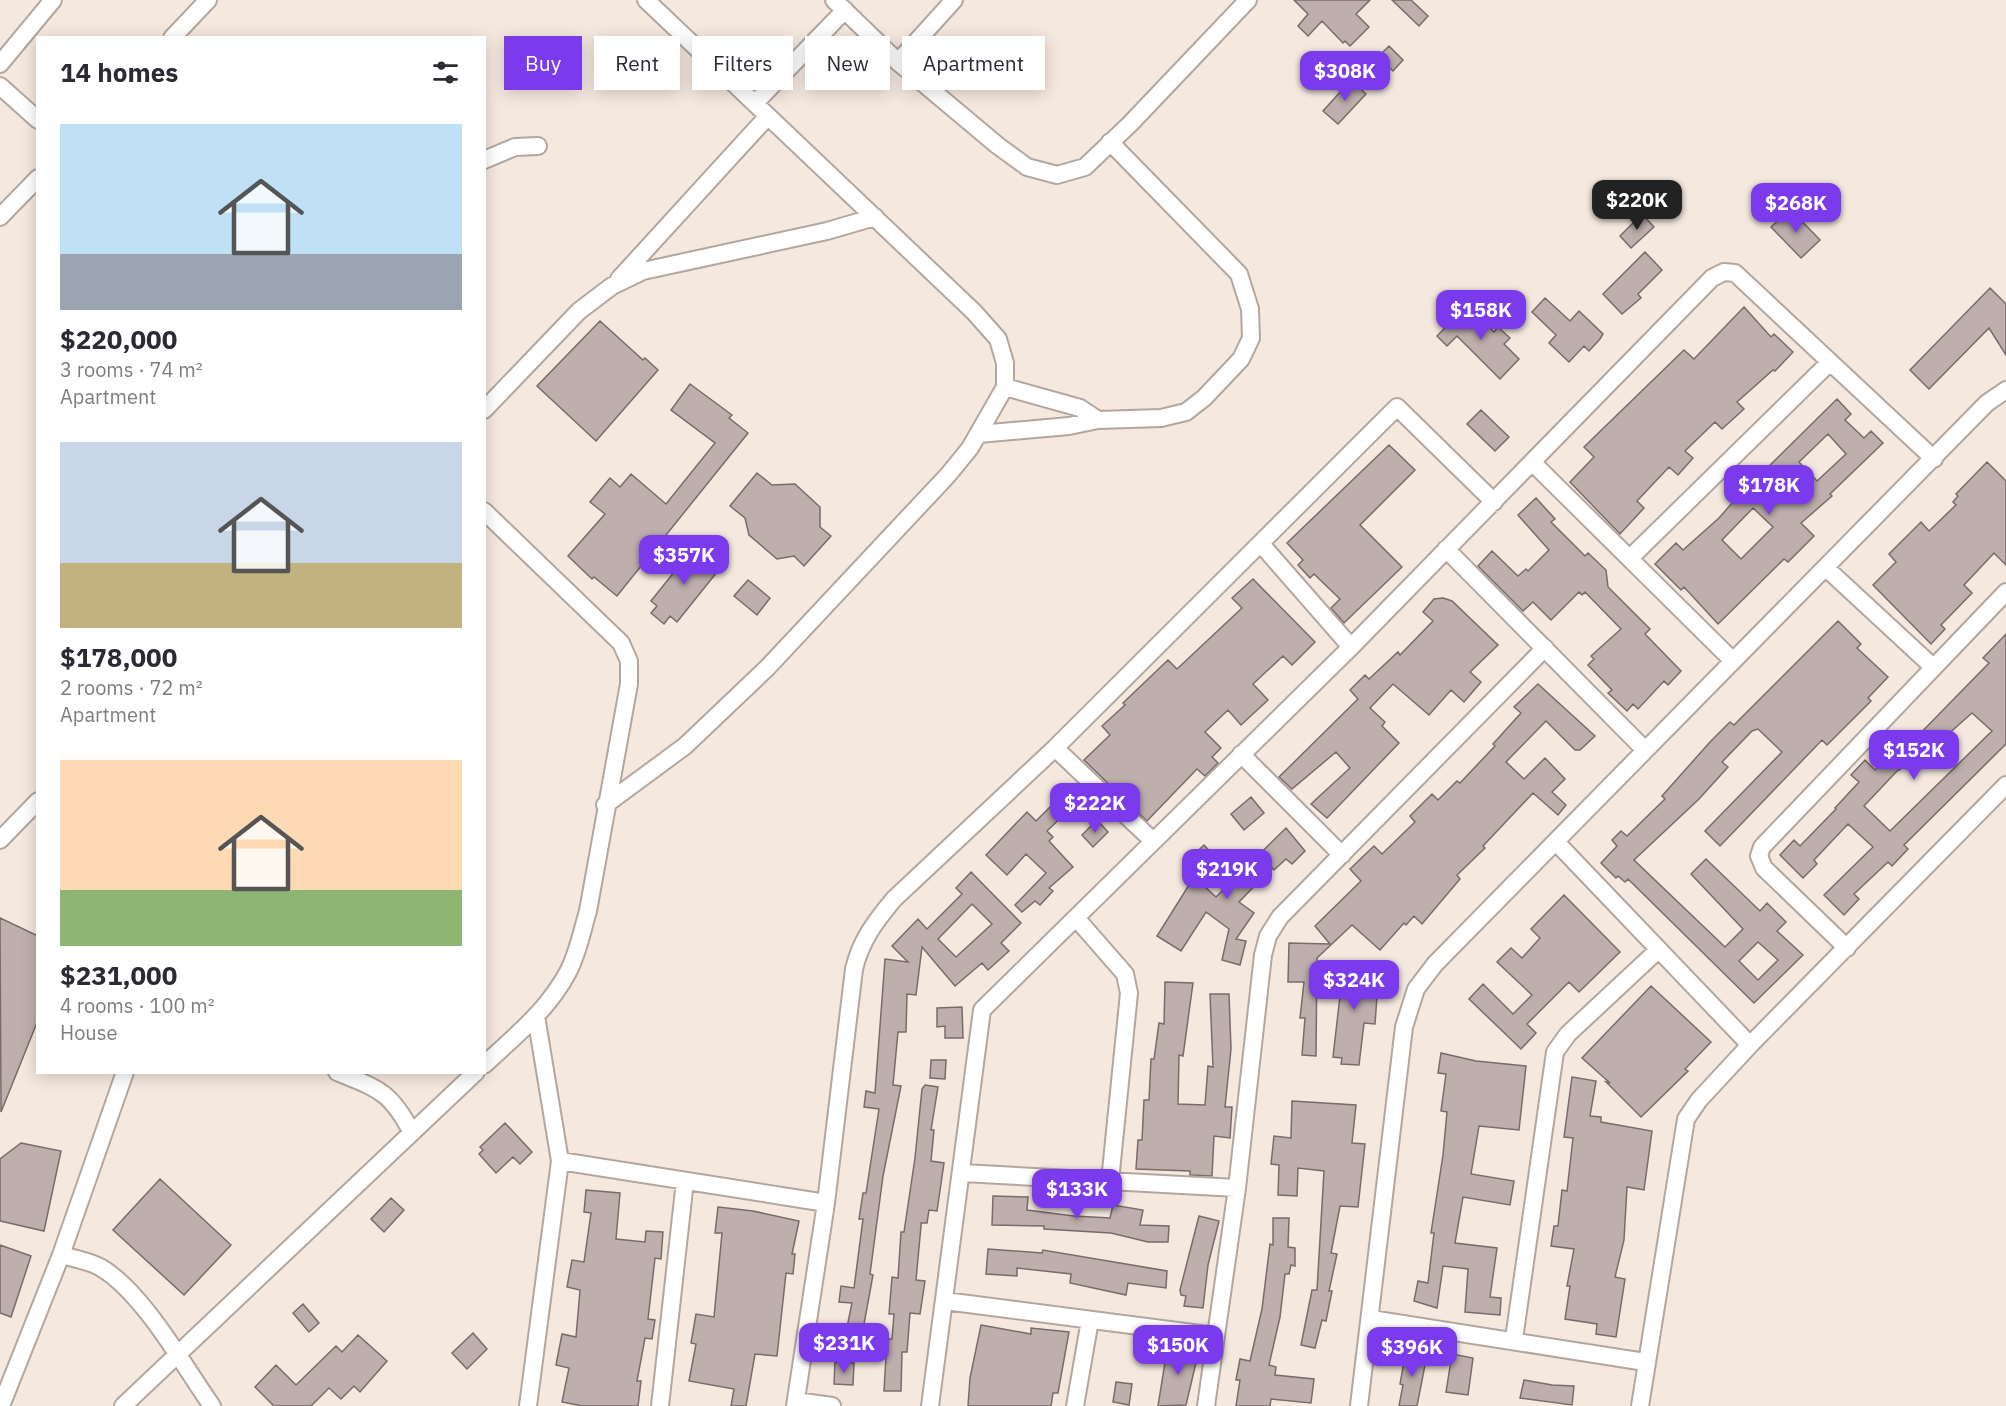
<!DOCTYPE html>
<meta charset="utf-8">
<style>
:root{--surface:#fff;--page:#f7f7f7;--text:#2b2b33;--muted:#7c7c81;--accent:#7c3aed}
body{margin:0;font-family:"IBM Plex Sans",sans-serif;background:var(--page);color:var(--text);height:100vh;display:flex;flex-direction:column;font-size:22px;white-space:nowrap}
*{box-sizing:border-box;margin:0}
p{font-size:20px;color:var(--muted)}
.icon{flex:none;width:33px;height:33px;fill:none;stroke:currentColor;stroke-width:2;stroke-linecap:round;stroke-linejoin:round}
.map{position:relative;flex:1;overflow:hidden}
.details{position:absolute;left:36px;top:36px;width:450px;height:1038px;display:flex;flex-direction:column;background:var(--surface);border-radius:0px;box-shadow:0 3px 15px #0003}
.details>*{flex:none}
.top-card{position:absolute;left:504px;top:36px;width:570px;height:54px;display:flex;gap:12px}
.price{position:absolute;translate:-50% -51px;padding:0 14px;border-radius:12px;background:var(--accent);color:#fff;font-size:20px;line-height:39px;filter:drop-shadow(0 2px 3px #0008)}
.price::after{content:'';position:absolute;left:50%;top:36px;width:18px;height:14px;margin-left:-9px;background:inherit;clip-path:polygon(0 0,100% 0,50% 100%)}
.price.on{background:#222;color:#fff}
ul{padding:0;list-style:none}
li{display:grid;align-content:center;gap:12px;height:318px;padding:0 24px}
li span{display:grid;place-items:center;height:186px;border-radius:0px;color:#555}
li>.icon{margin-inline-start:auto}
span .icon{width:108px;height:108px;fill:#fffc;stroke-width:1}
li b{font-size:26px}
h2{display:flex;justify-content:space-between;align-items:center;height:72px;padding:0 24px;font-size:26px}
.chip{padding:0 21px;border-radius:0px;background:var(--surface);box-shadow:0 3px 15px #0003;font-size:21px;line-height:54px}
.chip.on{background:var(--accent);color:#fff}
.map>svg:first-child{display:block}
.building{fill:#beaeac;stroke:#796b69;stroke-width:1.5;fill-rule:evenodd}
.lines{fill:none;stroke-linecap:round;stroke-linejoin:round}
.minor-casing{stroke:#b3a69e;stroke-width:20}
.minor{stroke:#fff;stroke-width:16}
</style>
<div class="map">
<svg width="2006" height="1406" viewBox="0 0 2006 1406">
<rect width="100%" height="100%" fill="#f5e8df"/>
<path class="building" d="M1294 0H1370L1356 14 1369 27 1350 46 1345 41 1343 43 1322 21 1308 36 1298 26 1308 14Z
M1392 0H1411L1428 16 1419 26Z
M1389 46 1403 60 1393 71 1378 57Z
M1351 80 1366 94 1338 124 1323 111Z
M1790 209 1820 240 1801 258 1771 227Z
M1642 214 1654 227 1631 248 1620 236Z
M1645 252 1662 270 1638 294 1641 298 1622 314 1603 294Z
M1990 288 2006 304V355L1989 328 1929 389 1910 370Z
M1545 298 1570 321 1579 311 1603 334 1600 339 1589 351 1584 346 1569 362 1549 343 1556 335 1532 312Z
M1468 305 1494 332 1498 327 1510 338 1504 344 1519 359 1500 379 1457 336 1447 346 1437 336Z
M1744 307 1771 337 1774 334 1793 352 1775 371 1773 370 1737 402 1744 409 1722 429 1715 422 1685 451 1693 458 1678 475 1669 467 1637 501 1644 508 1620 534 1570 482 1594 457 1584 447 1684 350 1694 359Z
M600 321 643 360 645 358 658 370 596 441 537 386Z
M690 384 732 415 729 418 748 433 617 596 594 577 592 579 568 556 605 514 590 502 610 478 620 487 631 474 666 504 715 443 671 410Z
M1837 399 1851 414 1845 420 1864 438 1871 431 1883 443 1830 494 1832 496 1801 523 1814 536 1788 562 1784 559 1718 624 1684 587 1681 590 1655 564 1676 543 1683 550 1719 518 1740 494 1739 492 1756 479ZM1828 434 1846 454 1817 481 1799 462ZM1753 508 1773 527 1741 559 1722 540Z
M1481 410 1509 437 1495 451 1467 424Z
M1389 445 1415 470 1360 525 1402 567 1344 623 1331 608 1340 599 1314 574 1310 578 1298 565 1303 560 1287 543Z
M1987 462 2006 481V565L1994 553 1964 585 1972 593 1941 625 1945 629 1931 644 1873 585 1896 562 1889 554 1921 522 1929 531 1956 505 1953 502 1958 496 1956 494Z
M757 473 772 485 795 484 820 507V527L831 536 804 566 794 556 777 559 749 535 745 518 730 506Z
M1536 498 1555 519 1551 522 1585 556 1588 553 1606 570 1608 587 1650 629 1645 634 1681 671 1668 685 1664 681 1638 709 1633 704 1627 711 1608 693 1612 690 1588 665 1594 659 1591 656 1621 629 1585 592 1582 595 1579 592 1551 620 1533 602 1523 611 1478 566 1492 551 1518 576 1526 569 1528 571 1549 550 1518 515Z
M695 546 721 567 677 622 670 616 664 624 651 613 657 606 651 601Z
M1253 579 1315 642 1292 665 1283 656 1253 684 1268 700 1241 725 1228 710 1205 732 1221 748 1212 757 1218 763 1205 776 1197 769 1147 821 1084 760 1110 735 1102 726 1125 705 1123 703 1168 660 1177 669 1242 608 1232 598Z
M748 580 770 598 757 615 734 596Z
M1443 598 1452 601 1498 645 1470 672 1481 682 1464 702 1451 690 1429 715 1393 684 1370 708 1385 722 1382 726 1399 743 1327 818 1311 804 1350 768 1336 752 1292 789 1279 777 1358 699 1350 690 1365 675 1369 679 1398 652 1400 655 1433 621 1423 612 1434 599Z
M1838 621 1861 644 1857 648 1888 677 1868 698 1871 701 1827 745 1822 740 1720 846 1705 831 1782 752 1758 729 1752 731 1722 762 1728 767 1699 799 1634 860 1725 947 1743 929 1691 874 1706 859 1760 911 1767 903 1786 922 1777 931 1803 955 1754 1003 1628 879 1625 882 1618 876 1616 878 1601 863 1617 846 1612 840 1621 831 1627 836 1665 799 1662 796 1710 742 1730 722 1734 725ZM1758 942 1778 960 1758 980 1739 961Z
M2006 634V744L1904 845 1908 849 1892 866 1888 862 1854 894 1859 899 1844 915 1824 895 1873 847 1848 824 1814 860 1817 864 1803 878 1780 855 1794 840 1800 846 1836 809 1835 808 1859 782 1851 775 1865 760 1875 770 1899 745 1904 750 1989 663 1983 658ZM1972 713 1992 731 1890 831 1864 806 1897 771 1904 767 1906 769 1929 746 1936 742 1937 744Z
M1538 684 1595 736 1580 750H1575L1546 721 1506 762 1524 779 1545 758 1565 779 1552 792 1566 805 1558 815 1533 793 1483 846 1485 848 1457 875 1460 879 1422 924 1414 916 1406 925 1404 923 1380 950 1352 925 1317 958 1316 1056 1302 1055 1305 1018H1300L1304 982H1288L1289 943 1330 944 1315 926 1361 881 1350 869 1374 846 1382 854 1415 822 1410 816 1432 794 1438 800 1457 781 1460 783 1495 746 1493 744 1521 713 1514 707Z
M1065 792 1076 803 1047 831 1053 837 1049 841 1073 867 1049 888 1053 891 1040 905 1035 901 1022 912 1015 905 1046 873 1026 854 1007 875 986 855 1027 812 1036 821Z
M1251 797 1264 813 1244 830 1231 814Z
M1097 820 1108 832 1093 847 1082 835Z
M1286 828 1305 851 1292 864 1286 859 1274 870 1272 868 1239 902 1254 913 1236 939 1246 941 1240 965 1222 960 1229 929 1206 912 1181 951 1157 936 1194 877 1216 897Z
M1204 845 1216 858 1199 875 1186 862Z
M971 872 1021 923 1001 943 1009 951 988 970 982 963 955 986 922 947 916 995 907 994 906 1032H898L893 1085 901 1086 883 1176 870 1274 873 1275 862 1335 846 1332 852 1303 839 1302 841 1286 854 1288 863 1219H859L863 1193H866L879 1109 864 1107 866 1091 875 1093 885 959 908 962 892 946 918 919 927 929 962 894 956 888ZM972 904 992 924 956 957 938 939Z
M1564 895 1620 952 1579 992 1569 982 1527 1024 1536 1033 1521 1049 1469 999 1483 984 1513 1014 1532 995 1497 962 1511 948 1522 958 1540 938 1531 929Z
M0 918 38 936V1020L1 1112Z
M1344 961 1375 964 1371 996H1377L1375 1024 1364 1023 1359 1065 1341 1064 1342 1058 1333 1057Z
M1165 982 1193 983 1183 1056 1179 1055 1178 1104 1205 1105 1208 1066 1213 1067 1210 994H1229L1231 1049 1225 1107H1232L1230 1138 1214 1136 1212 1176 1190 1175V1171L1136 1169 1138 1140H1142L1144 1100H1149L1151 1059H1154L1159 1023 1164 1024Z
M1651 986 1711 1042 1685 1069 1688 1071 1641 1117 1606 1082 1610 1083 1582 1058Z
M962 1007 963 1038H945V1026L937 1027V1008Z
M1441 1053 1476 1061 1526 1066 1519 1130 1479 1126 1471 1174 1514 1181 1510 1205 1463 1197 1455 1243 1497 1248 1490 1297 1501 1298 1500 1315 1465 1312 1468 1269 1443 1266 1437 1308 1414 1301 1418 1281 1428 1283 1434 1233H1431L1443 1155 1447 1112 1441 1111 1446 1074 1438 1073Z
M931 1060H946L945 1079 930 1078Z
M1572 1077 1596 1081 1590 1116 1601 1117V1122L1652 1131 1644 1190 1627 1187 1624 1240 1615 1277 1625 1279 1616 1337 1596 1334 1597 1324 1565 1319 1570 1286H1567L1574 1249 1551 1246 1554 1226H1558L1562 1190 1567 1191 1573 1138 1564 1137Z
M925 1085 938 1087 931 1130H934L931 1161 944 1163 937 1211 929 1210 927 1223H921V1226L916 1280 925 1281 920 1314 910 1313 907 1352H902L901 1391H884L887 1339H892L894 1314H889L892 1277 898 1278 901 1232H904L915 1158 922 1089Z
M1292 1101 1356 1105 1352 1143 1365 1144 1358 1207 1340 1206 1331 1253 1337 1254 1329 1291H1332L1326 1321 1322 1320 1315 1348 1301 1345 1312 1290H1317L1324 1171 1298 1168 1297 1196 1278 1195 1279 1165 1271 1164 1274 1136 1291 1138Z
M505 1123 532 1152 520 1164 513 1157 496 1173 479 1154 483 1150 480 1147Z
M21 1143 61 1151 44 1231 0 1221V1159Z
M160 1179 231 1245 184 1295 113 1230Z
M586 1190 620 1193 616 1239 645 1242 646 1231 663 1232 661 1259 655 1258 648 1319 655 1320 652 1339 645 1338 637 1381H641L638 1406H583L562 1402 569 1368 556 1365 562 1334 576 1337 580 1290 567 1287 572 1260 584 1262 591 1213 584 1212Z
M993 1196 1028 1197 1027 1210 1074 1216 1110 1218 1113 1205 1143 1210 1140 1225 1169 1226 1168 1242H1148L1111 1233 1044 1229V1226L992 1225Z
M391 1198 404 1210 384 1232 371 1219Z
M718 1207 753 1211 799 1221 792 1254H795L793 1274 786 1273 777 1356 755 1354 746 1406H731L734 1389 689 1381 696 1344 691 1343 696 1314 714 1317 722 1233H715Z
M1199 1216 1219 1221 1208 1265 1203 1308 1184 1306 1186 1296 1181 1295 1180 1290Z
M1273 1218H1289L1288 1247 1295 1248V1266L1291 1265 1289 1274H1285L1280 1317 1269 1365 1276 1367 1275 1375 1314 1379 1311 1403 1271 1399 1270 1406H1236L1240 1380H1236L1240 1359 1250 1361 1262 1309 1270 1244 1273 1245Z
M0 1245 31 1256 11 1317 0 1313Z
M988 1249 1042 1253 1043 1250 1167 1271 1166 1288 1128 1283 1126 1295 1070 1283 1071 1274 1017 1268V1276L986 1274Z
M303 1304 319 1323 309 1332 293 1313Z
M981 1325 1031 1334V1328L1069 1332 1058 1393H1053L1051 1406H968L970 1378Z
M473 1333 487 1349 467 1369 452 1353Z
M358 1335 387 1361 360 1392 354 1386 341 1399 329 1388 311 1406H274L255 1387 276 1365 296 1385 336 1346 342 1352Z
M1168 1344 1199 1350 1186 1405 1158 1406Z
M1406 1351 1427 1355 1417 1406H1399L1403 1385 1400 1384Z
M1452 1354 1473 1358 1468 1395 1446 1392Z
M835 1362 854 1363 853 1385 834 1384Z
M1524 1380 1552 1385 1574 1386 1572 1405 1520 1398Z
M1116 1382 1132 1384 1129 1405 1113 1402Z"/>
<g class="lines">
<defs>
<path id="minor" d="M834 0 898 62 997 145 1027 167 1057 175 1085 167 1130 124 1248 0
M172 38 208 0
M898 62 954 0
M0 64 53 0
M0 86 38 120
M755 103 845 10
M484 160 515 147 538 146
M0 217 38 178
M619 279 768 116
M1005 387 1080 408 1098 420
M484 410 579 311 612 286 643 271 827 231 875 217
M979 434 1069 426 1098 420 1161 418 1186 412 1204 398 1241 359 1251 338 1250 309 1239 274 1110 142
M1533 463 1732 660
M484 511 621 643 629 661V684L588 911C582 931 578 953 568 972 548 1010 515 1036 484 1065
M1261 544 1351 647
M1446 549 1645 750
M1630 558 1830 362
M1826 568 1933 667
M1055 748 1153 841
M1241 754 1342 855
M605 805 685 746 767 668 948 475 970 448 1005 387V363L998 339 974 312 646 0
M0 840 38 801
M1557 843 1750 1045
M1077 919 1125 974 1129 993 1110 1181
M1847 948 1764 868 1759 856 1762 847 2006 592
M125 1072 61 1255C73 1258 89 1261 100 1267 143 1292 183 1365 212 1406
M337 1072C379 1089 391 1092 412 1133
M560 1161 826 1203
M963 1173 1237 1188
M945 1301 1216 1336
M1371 1319 1645 1362
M1514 1339 1555 1052 1568 1034 1657 951
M796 1401 832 1406
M1 1406 61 1255
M123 1406 476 1072
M528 1406 560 1161 536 1016
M660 1406 685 1181
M795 1406 826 1203 854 969C861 940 875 922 894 899L1055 748 1397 407 1494 502
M930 1406 982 1010 1351 647 1712 278 1724 272 1735 273 1934 459
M1075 1406 1090 1320
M1206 1406 1237 1188 1263 955 1268 936 1280 917 1545 648
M1359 1406 1404 1027 1416 989 1435 964 1987 403 2006 390
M1640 1406 1686 1119 1699 1100 1750 1045 2006 785"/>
</defs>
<use href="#minor" class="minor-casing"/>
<use href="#minor" class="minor"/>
</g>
</svg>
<b class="price" style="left:1345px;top:102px">$308K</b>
<b class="price on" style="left:1637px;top:231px">$220K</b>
<b class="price" style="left:1796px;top:234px">$268K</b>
<b class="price" style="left:1481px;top:341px">$158K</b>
<b class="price" style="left:1769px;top:516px">$178K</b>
<b class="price" style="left:684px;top:586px">$357K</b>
<b class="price" style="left:1914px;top:781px">$152K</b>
<b class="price" style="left:1095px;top:834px">$222K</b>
<b class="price" style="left:1227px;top:900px">$219K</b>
<b class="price" style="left:1354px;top:1011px">$324K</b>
<b class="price" style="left:1077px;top:1220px">$133K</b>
<b class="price" style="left:844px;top:1374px">$231K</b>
<b class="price" style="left:1178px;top:1376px">$150K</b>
<b class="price" style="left:1412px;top:1378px">$396K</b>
<div class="top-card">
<a class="chip on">Buy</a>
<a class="chip">Rent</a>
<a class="chip">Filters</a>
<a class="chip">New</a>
<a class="chip">Apartment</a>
</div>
<section class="details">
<h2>14 homes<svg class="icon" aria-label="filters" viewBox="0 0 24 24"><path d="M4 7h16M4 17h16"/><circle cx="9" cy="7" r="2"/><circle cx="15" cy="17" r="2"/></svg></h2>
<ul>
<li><span style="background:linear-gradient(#bfe0f5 70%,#9aa5b1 0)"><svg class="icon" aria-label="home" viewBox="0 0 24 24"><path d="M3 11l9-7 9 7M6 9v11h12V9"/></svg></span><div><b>$220,000</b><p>3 rooms · 74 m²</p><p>Apartment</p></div></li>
<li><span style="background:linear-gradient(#c9d6e8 65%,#c2b280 0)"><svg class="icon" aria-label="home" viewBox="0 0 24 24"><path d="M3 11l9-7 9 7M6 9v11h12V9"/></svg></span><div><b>$178,000</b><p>2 rooms · 72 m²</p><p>Apartment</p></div></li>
<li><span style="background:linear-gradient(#ffd9b3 70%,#8fb573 0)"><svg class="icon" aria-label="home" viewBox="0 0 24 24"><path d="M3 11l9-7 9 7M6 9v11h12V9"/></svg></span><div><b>$231,000</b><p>4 rooms · 100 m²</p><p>House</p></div></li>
</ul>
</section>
</div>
